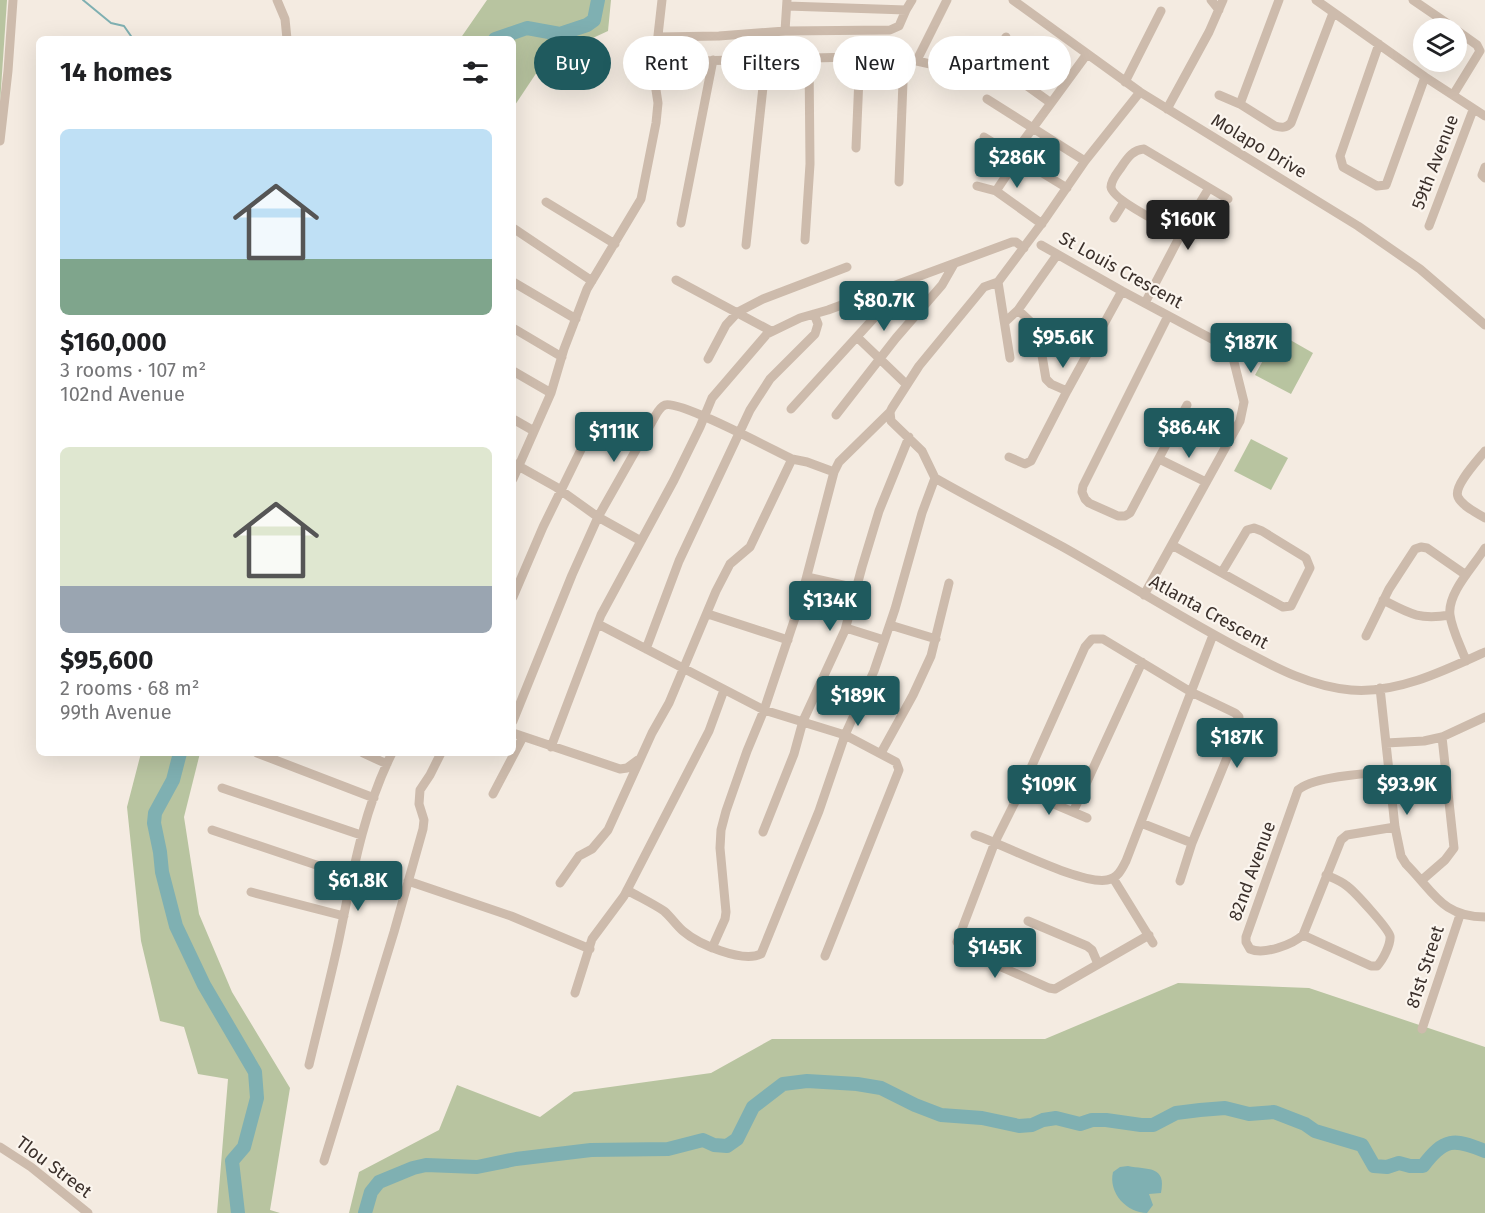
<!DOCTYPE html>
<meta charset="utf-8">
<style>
:root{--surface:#fff;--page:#f2f2f2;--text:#202124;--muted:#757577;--accent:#1f5a5e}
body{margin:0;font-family:"Fira Sans",sans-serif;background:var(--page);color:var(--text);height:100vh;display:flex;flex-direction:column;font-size:22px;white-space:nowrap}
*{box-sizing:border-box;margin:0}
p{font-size:20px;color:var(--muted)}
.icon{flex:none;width:33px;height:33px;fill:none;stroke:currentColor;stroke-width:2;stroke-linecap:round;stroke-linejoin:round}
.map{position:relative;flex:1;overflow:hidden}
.sheet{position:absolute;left:36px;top:36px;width:480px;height:720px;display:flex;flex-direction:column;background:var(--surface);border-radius:9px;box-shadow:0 6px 24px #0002}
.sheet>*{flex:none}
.guide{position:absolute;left:534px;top:36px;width:570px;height:54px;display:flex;gap:12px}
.buttons{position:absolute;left:1413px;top:18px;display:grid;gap:12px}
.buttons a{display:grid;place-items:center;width:54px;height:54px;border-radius:50%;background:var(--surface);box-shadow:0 6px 24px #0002;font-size:30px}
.price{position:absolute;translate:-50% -51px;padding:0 14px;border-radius:6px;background:var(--accent);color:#fff;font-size:20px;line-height:39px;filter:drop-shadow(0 2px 3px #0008)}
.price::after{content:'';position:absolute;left:50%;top:36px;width:18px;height:14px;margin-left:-9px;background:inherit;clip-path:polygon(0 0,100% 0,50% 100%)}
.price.selected{background:#222;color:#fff}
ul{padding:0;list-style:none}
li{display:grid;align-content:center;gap:12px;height:318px;padding:0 24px}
li span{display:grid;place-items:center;height:186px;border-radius:9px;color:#555}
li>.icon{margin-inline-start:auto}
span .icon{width:108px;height:108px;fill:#fffc;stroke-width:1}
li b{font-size:26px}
h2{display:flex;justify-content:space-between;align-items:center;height:72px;padding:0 24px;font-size:26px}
.chip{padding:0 21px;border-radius:27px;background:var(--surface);box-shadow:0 6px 24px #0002;font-size:21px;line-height:54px}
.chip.selected{background:var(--accent);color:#fff}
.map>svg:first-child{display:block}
.green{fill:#b8c4a0}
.water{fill:#7fb0b2}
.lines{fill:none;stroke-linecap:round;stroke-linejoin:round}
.stream{stroke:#7fb0b2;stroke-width:2}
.river{stroke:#7fb0b2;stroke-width:14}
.minor{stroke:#cdbbac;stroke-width:9}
.labels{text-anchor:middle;stroke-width:4.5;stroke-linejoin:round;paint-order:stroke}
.street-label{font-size:18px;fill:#3b302b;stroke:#fbf5ee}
</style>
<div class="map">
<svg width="1485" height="1213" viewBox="0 0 1485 1213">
<rect width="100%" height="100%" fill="#f4ebe1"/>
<path class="green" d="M0 0H7L0 103Z
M487 0H611L608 31 545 60 513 108V39H460Z
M1278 333 1313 353 1291 394 1255 375Z
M1251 439 1288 458 1271 490 1234 471Z
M141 753H200L184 817 199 914 232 992 290 1088 270 1210 280 1213H217L228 1079 198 1074 184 1027 160 1021 141 941 127 807Z
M1178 983 1309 988 1485 1047V1213H349L359 1172 439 1130 457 1085 540 1117 574 1092 711 1073 772 1039H1045Z"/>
<path class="water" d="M1128 1166C1147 1170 1167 1165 1161 1193L1149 1194 1153 1205 1147 1213C1127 1213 1108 1193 1113 1172L1120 1167Z"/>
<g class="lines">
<path class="stream" d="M83 0 111 23 124 26 133 39"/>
<path class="river" d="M495 39 527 28 560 34 587 25 594 20 598 0
M180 753 173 780 155 813 154 823 160 852 162 872 176 926 204 985 255 1072 257 1098 244 1147 232 1161 238 1213
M365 1213 371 1192 379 1182 413 1168 426 1165 477 1167 516 1159 591 1150 668 1149 703 1140 714 1145 727 1146 737 1139 753 1107 783 1084 807 1081 857 1084 881 1088 915 1105 941 1115 982 1118 1019 1126 1032 1125 1043 1120 1056 1118 1080 1124 1092 1120H1106L1141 1125H1153L1176 1113 1200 1110 1225 1108 1249 1114 1274 1112 1305 1124 1315 1131 1362 1145 1374 1166 1387 1167 1399 1163 1410 1166H1423C1444 1138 1454 1138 1485 1151"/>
<path class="minor" d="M277 0 285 19 287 39
M1013 0 1140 92 1358 226 1420 269 1485 325
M1211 0 1219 10
M1316 0 1425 77 1485 116
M1413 0 1454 28
M787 6 906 10 912 0
M785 31 890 30 899 26 906 10
M658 37 719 36 785 31 787 0
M1006 37 992 61 1051 103
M1379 44 1340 156 1343 167 1377 186 1386 185 1425 77
M917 60 947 0
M655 62 894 56 944 67 982 68 992 61
M1125 82 1161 11
M1219 95 1240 104 1275 126C1282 128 1286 128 1291 123L1333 13
M1453 95 1480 51 1477 45 1456 30
M987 99 1085 161
M1240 104 1279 0
M1167 109 1209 32 1223 0
M984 137 1013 155
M0 141 8 71 13 0
M856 148 859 77 860 66 865 56
M1485 167 1482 175 1485 178
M899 182 904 57
M977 186 996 191 1042 224
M1067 188 1013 155 1087 54
M996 191 1018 158
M546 202 615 244
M1114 218 1124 202
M681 223 713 60
M1429 226 1473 110
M513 228 592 281
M1181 234C1168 227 1112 200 1111 187 1111 179 1119 171 1122 166 1128 157 1133 150 1144 149L1228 199
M805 240 810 164 809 58
M746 245 766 59
M1041 245 1122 291 1225 346 1233 358 1244 402 1240 421 1144 595
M676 280 771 331
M513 282 576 319
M998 282 1010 358
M1145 303 1181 234 1209 188
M1018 310 1033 324 1038 332 1046 379 1051 384 1067 391
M1168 316 1083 486 1082 492 1085 499 1089 503 1118 516H1125L1130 513 1187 405
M1005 322 1018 310 1057 255
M513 328 562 357
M857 337 906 384
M708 359 726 325 738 312 763 299 847 267
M513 371 551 393
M791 409 874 318 903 283
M836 415 896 338 942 285 954 264
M513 419 534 431
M1485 451C1478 460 1453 486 1458 497 1462 506 1477 513 1485 518
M1009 457 1025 464 1031 461 1067 391 1122 291
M1159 459 1206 482
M513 463 556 487 598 517 641 541
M935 478C977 502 1021 524 1063 547 1120 579 1175 614 1233 645 1271 665 1307 686 1351 690 1396 694 1444 671 1485 652
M513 479 551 393 564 349 587 289 641 199 656 123 658 103 654 77 655 62 662 0
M1172 545 1283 607 1291 606 1310 568 1306 558 1262 531 1254 528 1247 530 1222 572
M807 577 856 588
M513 597 543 527 596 419
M1383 600C1410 614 1419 620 1450 615
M708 614 788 640
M598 624 764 710 845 735 896 762 899 770 825 956
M890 625 936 639
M846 628 884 640
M1366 636 1389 589 1415 549 1421 547 1427 548 1466 575
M646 649 679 561 750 410 770 379 815 334 818 324 814 314
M1466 661C1461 647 1452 630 1450 615 1447 593 1474 566 1485 548
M1380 688 1395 827 1401 856 1406 864C1434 892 1442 917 1485 917
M513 721 572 575 598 517 653 420C656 415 659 407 665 405 680 400 773 450 792 459L807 462 834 472
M513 733 620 769 627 768 638 760
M1386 743 1424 741 1442 737 1485 717
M551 747 601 615 674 480 700 427 712 398 767 334 800 318 828 310 1012 242H1016L1024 248
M257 753 374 798
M363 753 387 764
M881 753 913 695 931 656 949 583
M1390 771C1367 774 1314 776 1298 790L1246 937V942L1250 949C1264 955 1292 945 1303 935L1341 840 1347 835 1395 827
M222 788 361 835
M1021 790 1087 818
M493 794 523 737
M1073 812 1142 662
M1141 823 1192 843
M212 830 352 877
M763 832 794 754 803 721 845 630 862 567 879 511 909 437
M975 835C1005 845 1081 885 1107 880 1118 878 1122 869 1126 861L1213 635
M1113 878 1153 943
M1422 880 1445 860 1454 848 1442 737
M408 881 511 916 590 949
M560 883 579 856 592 849 608 830 652 733 669 703 716 591 730 564 750 547 792 459
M627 890C639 897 652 903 664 911 671 917 676 925 683 931 698 944 742 963 761 954L819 811 845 735 874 671 895 609 922 513 935 478 922 451 891 421 890 412 892 408 919 366 984 287 998 282 1045 219 1085 161 1140 92
M251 892 344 916
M1028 921 1087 946 1092 950 1098 964
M1149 935 1055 989 1049 988 963 950 957 942 995 842 1021 790 1085 647 1092 639H1103L1191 692 1235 713 1239 717 1238 731 1192 843 1180 881
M1303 935 1371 966H1377C1383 960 1391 944 1390 936 1388 928 1354 891 1347 886 1341 881 1333 878 1326 875
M712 948 725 919 726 912 720 848 721 830 726 811 747 751 764 710 799 606 834 472 839 462 890 412
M575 993 592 939 624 896 639 867 709 731 724 690
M1422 1029 1460 915
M309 1065C319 1023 330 981 339 939 352 876 363 811 392 753
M0 1147 31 1167 88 1213
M324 1161 394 932 423 829 424 820 419 804 420 790 430 775 441 753"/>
</g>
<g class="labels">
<g class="street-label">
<text transform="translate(1259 146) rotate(31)" y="6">Molapo Drive</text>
<text transform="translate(1435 162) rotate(-69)" y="6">59th Avenue</text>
<text transform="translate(1121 270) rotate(29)" y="6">St Louis Crescent</text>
<text transform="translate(1209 612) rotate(29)" y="6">Atlanta Crescent</text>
<text transform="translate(1252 871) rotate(-70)" y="6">82nd Avenue</text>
<text transform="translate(1425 967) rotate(-72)" y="6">81st Street</text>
<text transform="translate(54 1167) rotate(37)" y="6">Tlou Street</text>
</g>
</g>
</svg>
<div class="buttons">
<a><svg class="icon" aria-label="layers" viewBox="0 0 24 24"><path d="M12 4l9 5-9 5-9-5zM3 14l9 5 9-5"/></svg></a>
</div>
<b class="price" style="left:1017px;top:189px">$286K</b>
<b class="price selected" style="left:1188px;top:251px">$160K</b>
<b class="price" style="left:884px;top:332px">$80.7K</b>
<b class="price" style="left:1063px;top:369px">$95.6K</b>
<b class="price" style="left:1251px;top:374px">$187K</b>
<b class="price" style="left:1189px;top:459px">$86.4K</b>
<b class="price" style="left:614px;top:463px">$111K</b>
<b class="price" style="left:830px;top:632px">$134K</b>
<b class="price" style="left:858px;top:727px">$189K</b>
<b class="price" style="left:1237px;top:769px">$187K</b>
<b class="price" style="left:1049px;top:816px">$109K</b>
<b class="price" style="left:1407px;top:816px">$93.9K</b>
<b class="price" style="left:358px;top:912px">$61.8K</b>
<b class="price" style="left:995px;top:979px">$145K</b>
<div class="guide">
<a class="chip selected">Buy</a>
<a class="chip">Rent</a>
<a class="chip">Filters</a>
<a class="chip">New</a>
<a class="chip">Apartment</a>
</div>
<section class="sheet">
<h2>14 homes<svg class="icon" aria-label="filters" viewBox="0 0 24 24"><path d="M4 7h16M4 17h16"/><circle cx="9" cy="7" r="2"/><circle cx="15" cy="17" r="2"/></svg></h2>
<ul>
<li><span style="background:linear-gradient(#bfe0f5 70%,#7fa58c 0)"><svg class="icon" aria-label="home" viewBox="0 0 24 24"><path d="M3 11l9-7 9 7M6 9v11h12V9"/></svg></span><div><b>$160,000</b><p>3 rooms · 107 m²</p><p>102nd Avenue</p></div></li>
<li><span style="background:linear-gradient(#dfe7d0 75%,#9aa5b1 0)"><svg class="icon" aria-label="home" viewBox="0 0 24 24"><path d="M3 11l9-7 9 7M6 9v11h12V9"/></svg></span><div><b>$95,600</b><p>2 rooms · 68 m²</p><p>99th Avenue</p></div></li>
</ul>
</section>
</div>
